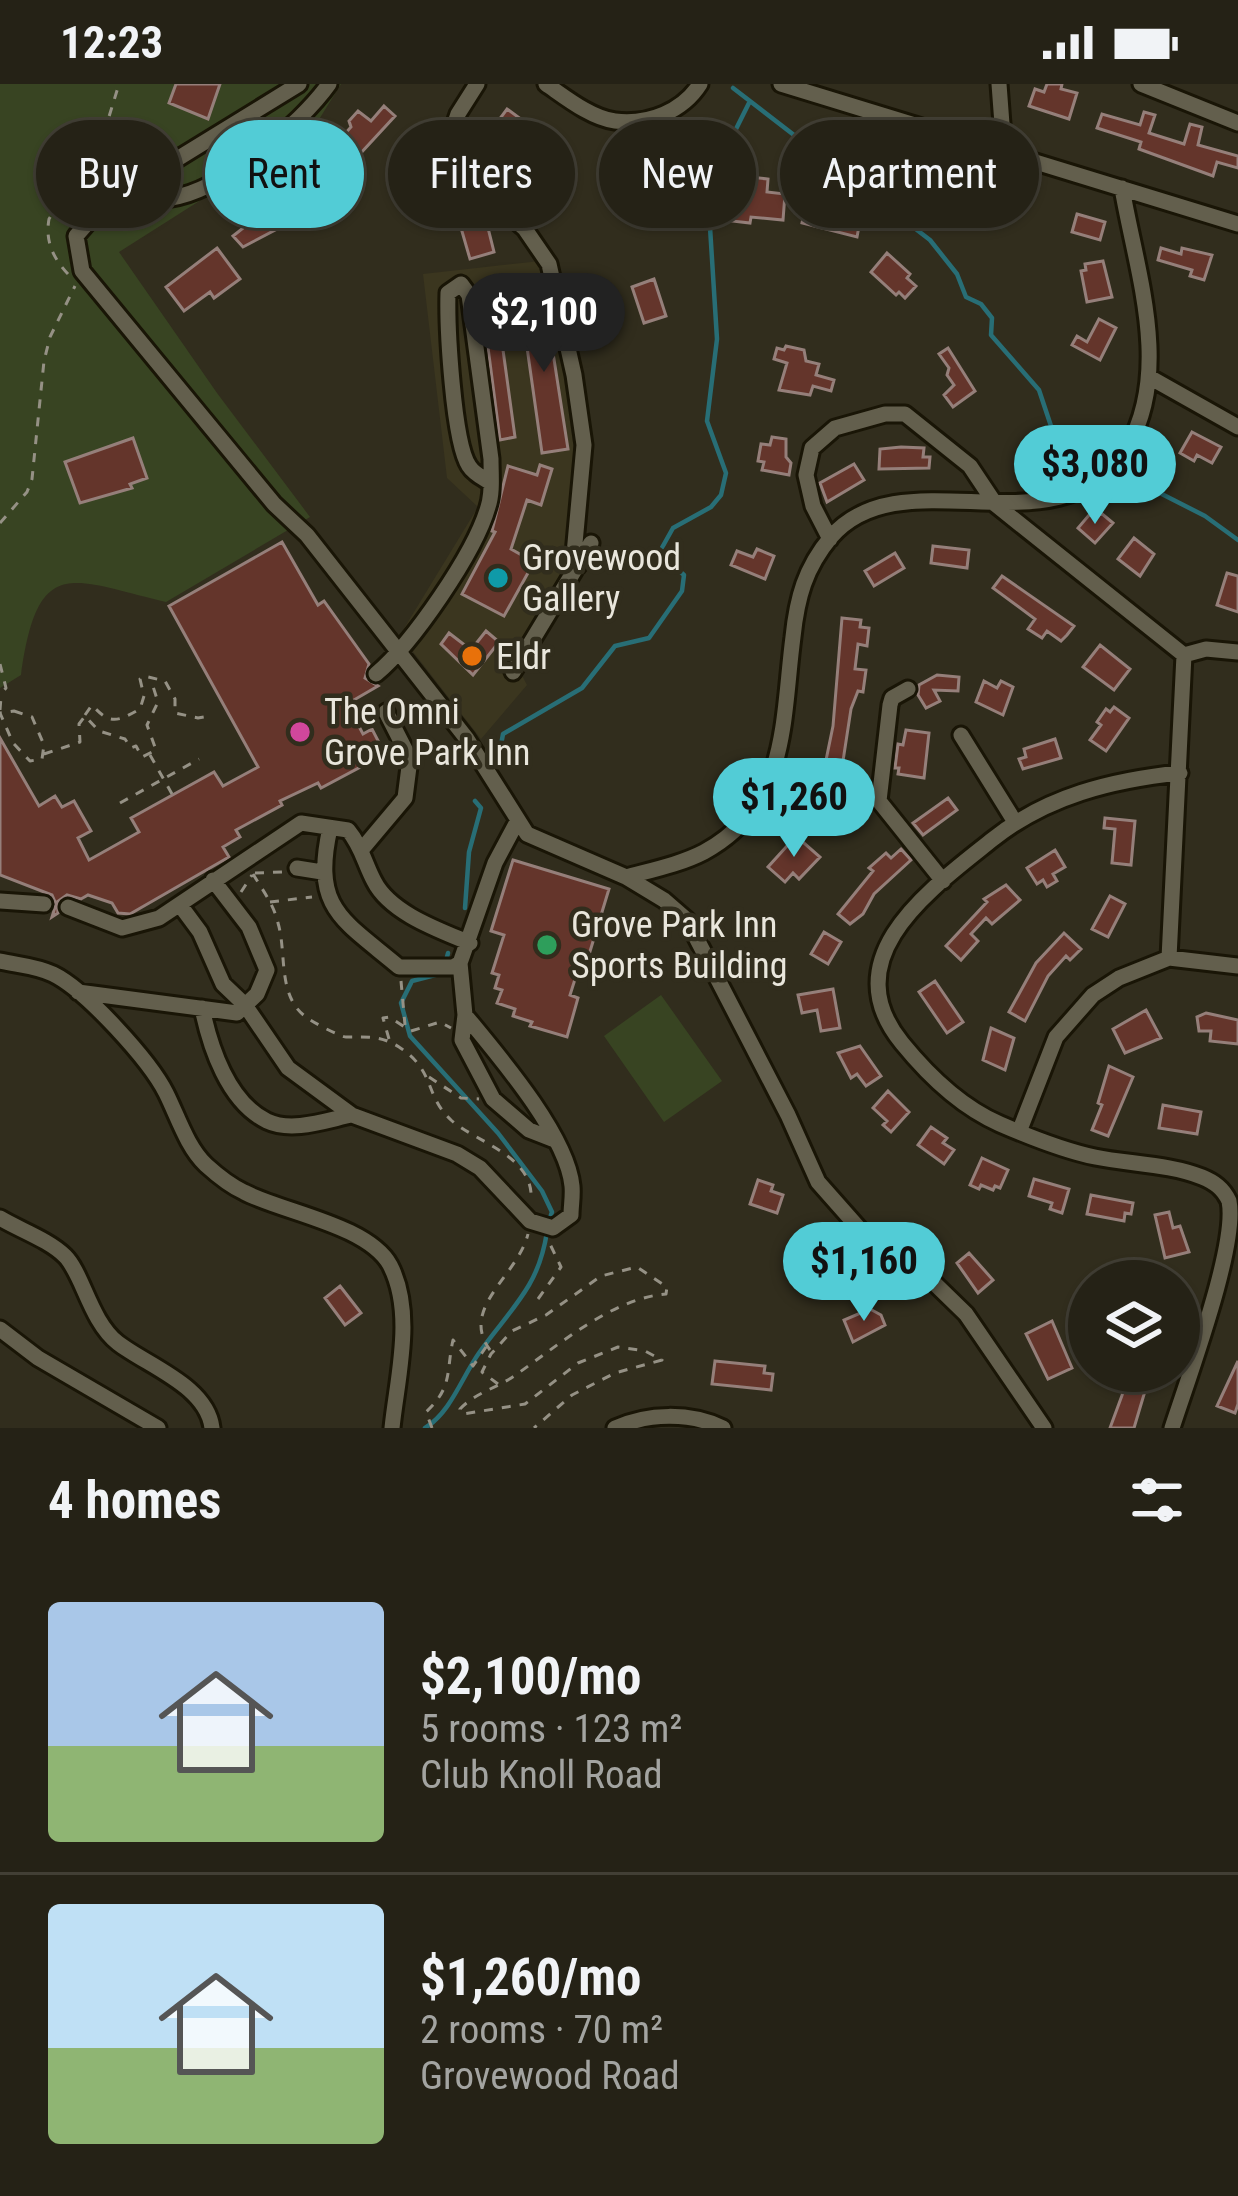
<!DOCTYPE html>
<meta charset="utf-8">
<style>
:root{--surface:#252216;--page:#2d2a1f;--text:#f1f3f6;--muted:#a3a4a1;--line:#423f35;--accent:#52ccd6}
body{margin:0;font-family:"Roboto Condensed",sans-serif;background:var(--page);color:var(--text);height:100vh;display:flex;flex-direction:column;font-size:45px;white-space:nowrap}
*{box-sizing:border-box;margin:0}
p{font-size:39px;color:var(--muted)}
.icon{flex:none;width:66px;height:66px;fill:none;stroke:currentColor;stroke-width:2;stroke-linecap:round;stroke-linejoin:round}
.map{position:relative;height:1344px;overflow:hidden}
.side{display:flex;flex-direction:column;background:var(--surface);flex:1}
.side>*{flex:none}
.top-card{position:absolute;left:36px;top:36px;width:1167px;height:108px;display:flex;gap:24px}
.tools{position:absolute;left:1068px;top:1176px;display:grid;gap:24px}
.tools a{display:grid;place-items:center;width:132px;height:132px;border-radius:50%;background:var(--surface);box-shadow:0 3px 9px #0004,0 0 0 3px var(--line);font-size:60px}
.price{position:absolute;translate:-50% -102px;padding:0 27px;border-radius:42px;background:var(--accent);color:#111;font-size:39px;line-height:78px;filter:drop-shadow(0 3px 6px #0008)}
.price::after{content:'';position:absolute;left:50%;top:72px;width:36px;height:27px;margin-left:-18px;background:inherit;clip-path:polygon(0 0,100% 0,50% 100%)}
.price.current{background:#222;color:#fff}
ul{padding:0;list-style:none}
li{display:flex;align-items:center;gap:36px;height:300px;padding:0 48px}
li+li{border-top:3px solid var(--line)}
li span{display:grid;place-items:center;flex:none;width:336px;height:240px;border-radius:12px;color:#555}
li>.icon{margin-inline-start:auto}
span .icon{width:144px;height:144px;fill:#fffc;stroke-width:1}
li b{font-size:51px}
h2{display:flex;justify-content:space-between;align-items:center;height:144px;padding:0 48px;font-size:51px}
.tag{padding:0 42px;border-radius:54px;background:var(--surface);box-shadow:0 3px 9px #0004,0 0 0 3px var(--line);font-size:42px;line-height:108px}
.tag.current{background:var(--accent);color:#111}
.status{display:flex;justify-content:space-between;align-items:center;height:84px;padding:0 60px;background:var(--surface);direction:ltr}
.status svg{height:33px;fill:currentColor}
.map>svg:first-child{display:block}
.built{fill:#3b361f}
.green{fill:#384422}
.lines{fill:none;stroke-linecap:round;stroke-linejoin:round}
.stream{stroke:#286e76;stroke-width:4.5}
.building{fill:#64352b;stroke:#957f7a;stroke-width:3}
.minor-casing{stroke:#191506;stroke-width:21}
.path{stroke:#959185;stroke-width:3;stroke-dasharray:9 9;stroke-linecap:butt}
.minor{stroke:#635f4d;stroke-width:15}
.culture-dot{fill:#0f9aa8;stroke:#312d1d;stroke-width:4.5}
.food-dot{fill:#e8710a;stroke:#312d1d;stroke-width:4.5}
.hotel-dot{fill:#d1479c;stroke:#312d1d;stroke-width:4.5}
.leisure-dot{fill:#2e9e5b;stroke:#312d1d;stroke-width:4.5}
.labels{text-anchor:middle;stroke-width:9;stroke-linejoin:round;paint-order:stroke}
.poi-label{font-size:36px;fill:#e9e6dc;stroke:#312d1d;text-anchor:start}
</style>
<div class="status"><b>12:23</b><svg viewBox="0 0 49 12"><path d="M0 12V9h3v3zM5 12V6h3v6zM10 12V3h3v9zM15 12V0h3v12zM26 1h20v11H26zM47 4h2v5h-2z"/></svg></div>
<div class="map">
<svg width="1238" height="1344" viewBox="0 0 1238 1344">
<rect width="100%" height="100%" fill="#312d1d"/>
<path class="built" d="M540 177 553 216 574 366 573 425 563 485 514 576 527 601 481 655 400 551 478 423 447 394 423 190Z"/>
<path class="green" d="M0 0H341L318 37 286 62 119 168 217 309 310 433 166 518C71 496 38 469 21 591L0 604Z
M661 911 722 997 664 1038 604 952Z"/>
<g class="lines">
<path class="stream" d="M733 4 930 156 957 190 966 213 981 220 992 234 991 251 1039 306 1051 342 1091 374 1205 432 1238 456
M499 672 503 650 582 604 615 562 649 554 682 507 684 491 659 469 673 444 711 423 721 411 726 389 707 337 717 255 709 127 733 51 749 19
M465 824 469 768 481 724 475 717
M445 881 448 869
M439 890 412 897 401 919 410 952 498 1049 542 1107 552 1128 549 1137
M425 1344C451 1328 462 1293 479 1269 495 1246 515 1225 529 1201 539 1184 544 1167 547 1148"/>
</g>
<path class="building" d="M176 0H220L208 35 169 19Z
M1047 0H1062L1061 5 1077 9 1069 35 1029 22 1035 5 1044 8Z
M384 22 395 32 359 71 342 53 351 43 349 37 358 27 371 37Z
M507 25 544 52 534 67 496 40Z
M1144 28 1155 31 1149 49 1184 60 1190 40 1202 43 1198 61 1238 72V84L1217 78 1213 92 1139 65 1141 58 1097 44 1102 30 1140 41Z
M676 64 677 82 643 85 641 67Z
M323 70 341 89 303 117 291 102 300 96 302 86Z
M963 92 982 120 964 132 945 104Z
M749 93 768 95 767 108 785 110 783 136 751 133 750 139 732 137 735 103 748 104Z
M806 120 860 137 857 153 802 139Z
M271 122 280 134 273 142 275 146 243 163 233 152Z
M476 125 484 128 494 168 470 175 457 130Z
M1077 130 1105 138 1100 156 1072 148Z
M217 164 240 195 214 214 210 208 184 227 166 203Z
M1161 164 1181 170 1182 164 1212 171 1204 196 1190 192 1192 186 1158 176Z
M887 169 910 190 907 194 916 202 905 214 899 208 896 211 871 188Z
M1103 177 1112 213 1087 218 1081 187 1086 186 1085 180Z
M654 195 666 232 644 239 632 203Z
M544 211 568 365 542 369 520 214Z
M496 215 515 353 500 356 482 217Z
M1099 235 1116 244 1100 276 1072 261 1077 252 1087 258Z
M786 262 804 266 806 277 819 280 816 291 834 296 831 307 813 302 810 311 779 306 787 279 774 275 777 264 784 266Z
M948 264 975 307 953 323 944 311 954 301 947 291 949 284 939 270Z
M1192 348 1221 363 1212 379 1197 371 1194 377 1180 369Z
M772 353 786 355V373L791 379 789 391 762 386 764 378 758 377 761 360 770 361Z
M133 354 147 394 130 400 132 404 80 419 65 378Z
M901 363 924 364 923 373H930L929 384 879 385 880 365Z
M854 380 864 396 827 418 820 399Z
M540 381 552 385 541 421 527 416 511 465 534 478 504 532 462 510 495 448 492 447 508 382 537 391Z
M1101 429 1113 439 1095 459 1078 444 1090 430 1095 435Z
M1134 454 1154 470 1140 492 1118 475Z
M282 458 318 521 324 517 369 580 365 594 378 602 347 620 363 650 372 645 385 670 321 704 318 699 280 717 282 721 236 746 240 753 223 763 229 773 130 830 118 829 112 819 88 811 81 815 67 811 57 818 58 829 52 833 56 820 52 811 0 791V654L39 722 55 712 62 723 74 717 91 747 78 754 89 776 139 748 131 734 214 688 223 702 258 683 169 522Z
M933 462 969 466 967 484 931 479Z
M757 465 774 472 765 495 731 481 737 467 753 473Z
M895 469 904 484 874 502 865 487Z
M1227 489 1238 492V528L1217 521Z
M1002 492 1074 542 1067 551 1061 557 1047 547 1042 554 1028 545 1035 535 993 504Z
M842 534 861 536 860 543 869 544 867 562 858 560 855 585 866 586 863 608 858 607 851 625 841 690 824 686 833 642Z
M486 547 499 558 473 591 441 560 449 549 471 566Z
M1100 561 1130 585 1114 606 1083 583Z
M937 591 959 593 958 607 934 606 940 617 926 624 918 611 919 601Z
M984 597 997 604 1001 597 1013 603 1003 631 976 618Z
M1114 623 1129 634 1106 667 1090 656 1101 641 1097 638 1106 625 1110 628Z
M906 646 929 649 924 694 898 690 899 684H895L898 660 903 661Z
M1055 655 1061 674 1023 685 1019 675 1026 673 1024 665Z
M820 705 835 710 826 732 833 734 829 745 807 737Z
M948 714 957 726 923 751 913 739Z
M1105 734 1135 737 1131 781 1112 779 1115 745 1104 744Z
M796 752 820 773 799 795 793 789 785 798 768 783Z
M901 765 911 776 874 810 863 830 850 840 838 830 873 787 869 784 886 769 891 774Z
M1055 766 1065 783 1053 790 1057 797 1047 803 1043 796 1037 800 1027 784Z
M513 776 609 805 588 874 582 873 570 911 578 914 567 953 530 942 532 938 513 932 515 925 497 919 502 906 495 904 499 891 492 889 504 851 491 847Z
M1006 801 1020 816 992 840 986 834 971 850 978 857 961 876 946 862 987 818 984 815Z
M1110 812 1125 820 1108 853 1092 845Z
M824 848 841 858 828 880 811 870Z
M1064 849 1081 865 1070 876 1066 872 1048 892 1025 937 1009 928 1036 879Z
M935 897 963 938 947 949 919 908Z
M833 905 840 944 821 947 817 926 802 929 798 911Z
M1146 926 1161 954 1125 969 1113 945Z
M1206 929 1238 936V960L1210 957 1211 947H1199L1197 933Z
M991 944 1014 954 1005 986 983 976Z
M860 962 881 992 866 1002 857 990 851 994 838 969Z
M1109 982 1133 993 1108 1052 1092 1046 1102 1021 1098 1019Z
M888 1007 909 1028 891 1048 883 1041 887 1037 873 1024Z
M1163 1021 1201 1028 1197 1050 1159 1044Z
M931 1043 947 1054 943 1059 954 1066 944 1080 918 1061Z
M982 1074 1008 1086 1000 1104 995 1102 993 1106 981 1101 979 1105 970 1101Z
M1034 1095 1069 1105 1062 1129 1050 1125 1052 1119 1029 1112Z
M758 1096 773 1101 771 1107 783 1111 777 1129 750 1120Z
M1091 1111 1133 1119 1131 1130 1125 1129 1124 1137 1087 1130Z
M1169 1128 1173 1144 1180 1142 1189 1168 1165 1174 1155 1131Z
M824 1147 844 1162 831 1179 816 1167 819 1162 815 1159Z
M969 1169 993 1196 978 1209 957 1179Z
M340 1202 361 1229 345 1241 325 1214Z
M870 1225 881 1231 885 1241 853 1258 844 1236Z
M1052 1237 1072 1284 1048 1295 1026 1250Z
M715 1277 765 1282 764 1289 773 1290 771 1306 712 1300Z
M1238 1277V1320L1235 1329 1217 1322Z
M1131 1287H1151L1134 1344H1110Z"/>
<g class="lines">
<defs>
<path id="minor" d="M299 0 104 120 76 152 82 187 274 420 307 451 467 655 527 750 626 793 664 816 687 836 788 1031 818 1098 871 1158 929 1194 966 1230 1044 1344
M477 0 458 30 430 113 437 122 477 113 498 121 525 145 549 180 574 291 584 361 574 470 578 482
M546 0C565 13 591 34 615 37 649 41 683 27 700 0
M781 0 1238 140
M999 0 1004 67
M1141 0 1238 39
M139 99 171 114C221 107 300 41 329 0
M1151 294 1238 343
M830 455 813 422 806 391 812 364 835 344 885 330H905L970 382 996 421 1184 571 1206 565 1238 568
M513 588 591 459
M376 590C412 560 475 469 488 423 493 408 491 391 491 375L469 211 461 200 448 209C447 242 453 358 469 382 474 390 483 394 491 399
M908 605 892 614 890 621 879 717 943 797
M961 651 1015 738
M518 736 495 779 460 879 465 931 462 956 493 1015 529 1046 552 1055
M330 744C312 825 342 835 399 883H453L460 879
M363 764 405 714 410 675 386 628
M297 784 322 788
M626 793C652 786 681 780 704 768 789 722 782 637 793 553 797 514 805 484 831 453 904 368 1063 475 1128 362 1172 285 1136 186 1122 104
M0 817 44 820
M180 821 200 848 223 900 245 921 288 984 352 1031 457 1070 480 1084 530 1137 553 1144 571 1131C571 1122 573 1112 572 1102 567 1051 498 971 465 931
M68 823 122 844 159 834 301 739 348 746C362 763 364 778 374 797 390 829 439 846 470 859
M1169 874 1184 571
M0 877C18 881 37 882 53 890 86 906 150 977 166 1009 178 1033 187 1063 206 1081 217 1091 231 1102 244 1108 282 1128 368 1141 390 1181 415 1229 397 1294 392 1344
M78 908 237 929 257 910 267 886 249 843 213 796
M202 924C210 963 228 1018 267 1037 292 1049 327 1036 352 1031
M1019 1048 1056 953 1093 911 1119 894 1169 874 1238 882
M0 1134C20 1146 49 1156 65 1172 83 1190 90 1237 118 1259 148 1282 207 1302 212 1344
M0 1245 38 1274 158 1344
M615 1344C648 1329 690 1328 723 1344
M1172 1344C1188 1294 1238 1161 1229 1117 1223 1104 1214 1098 1202 1093 1170 1080 1129 1080 1095 1073 1062 1066 1030 1053 1000 1040 961 1023 928 991 902 959 832 873 932 804 993 755 1047 712 1112 696 1180 689"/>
</defs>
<use href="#minor" class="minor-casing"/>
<path class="path" d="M68 190C53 174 45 157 49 135L108 36 119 0
M0 439 27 408 32 395 44 277 50 253 75 202
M0 580 6 604 0 611
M0 626 1 613
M14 627 32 633 44 661 42 675 30 677 13 659 0 629Z
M85 631 92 621C110 641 117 638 140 625L144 612 140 595 144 592 165 597 175 615V629L198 634 210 632
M44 670 80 658 79 640 85 632 99 647 125 655 131 664 136 662 142 673 156 666 147 641 158 618 151 596
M150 671 172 710
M120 719 199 675
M255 789 282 788
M253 790C262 805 274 821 278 839 287 869 277 912 306 933 312 938 341 953 346 953 367 953 380 951 399 963 436 987 424 1011 451 1036 477 1059 535 1072 531 1117
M241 808 252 791
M270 818 312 813
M401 897 405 941
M389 955 383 934 389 933 411 947 440 938 451 944
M429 993 461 1014 479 1015
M538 1215 561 1183 549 1158
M490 1266C459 1224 517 1193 528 1150
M498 1300 482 1288 491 1270 512 1247 546 1231 601 1192 637 1183 667 1203 666 1210C613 1214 560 1260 517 1290 498 1304 476 1308 460 1325L463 1330 525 1320 578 1279 618 1263 645 1267 662 1276 615 1289 572 1311 534 1344
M432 1344 426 1328C453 1303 446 1288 453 1256L473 1282 486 1263"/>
<use href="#minor" class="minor"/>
</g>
<circle class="culture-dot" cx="498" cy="494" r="12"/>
<circle class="food-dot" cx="472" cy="572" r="12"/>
<circle class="hotel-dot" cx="300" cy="648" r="12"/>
<circle class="leisure-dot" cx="547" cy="861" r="12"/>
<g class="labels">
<g class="poi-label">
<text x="522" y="486">Grovewood<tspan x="522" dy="41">Gallery</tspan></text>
<text x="496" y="585">Eldr</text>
<text x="324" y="640">The Omni<tspan x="324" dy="41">Grove Park Inn</tspan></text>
<text x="571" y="853">Grove Park Inn<tspan x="571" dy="41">Sports Building</tspan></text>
</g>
</g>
</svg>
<div class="tools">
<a><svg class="icon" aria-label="layers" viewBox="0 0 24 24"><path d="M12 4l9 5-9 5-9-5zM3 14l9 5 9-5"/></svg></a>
</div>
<b class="price current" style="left:544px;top:291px">$2,100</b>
<b class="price" style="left:1095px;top:443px">$3,080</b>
<b class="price" style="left:794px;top:776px">$1,260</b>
<b class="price" style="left:864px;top:1240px">$1,160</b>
<div class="top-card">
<a class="tag">Buy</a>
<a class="tag current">Rent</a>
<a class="tag">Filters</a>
<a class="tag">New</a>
<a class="tag">Apartment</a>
</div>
</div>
<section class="side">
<h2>4 homes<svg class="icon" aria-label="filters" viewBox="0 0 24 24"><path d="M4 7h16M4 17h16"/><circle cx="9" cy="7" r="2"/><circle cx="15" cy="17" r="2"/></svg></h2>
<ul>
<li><span style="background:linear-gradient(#a9c7e8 60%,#8fb573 0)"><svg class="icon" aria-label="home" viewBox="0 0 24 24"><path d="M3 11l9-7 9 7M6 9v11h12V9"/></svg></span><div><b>$2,100/mo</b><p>5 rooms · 123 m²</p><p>Club Knoll Road</p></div></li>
<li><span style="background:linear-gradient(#bfe0f5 60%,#8fb573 0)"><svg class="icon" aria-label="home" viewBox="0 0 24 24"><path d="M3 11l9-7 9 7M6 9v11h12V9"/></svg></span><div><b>$1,260/mo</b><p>2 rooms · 70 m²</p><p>Grovewood Road</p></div></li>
</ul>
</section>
